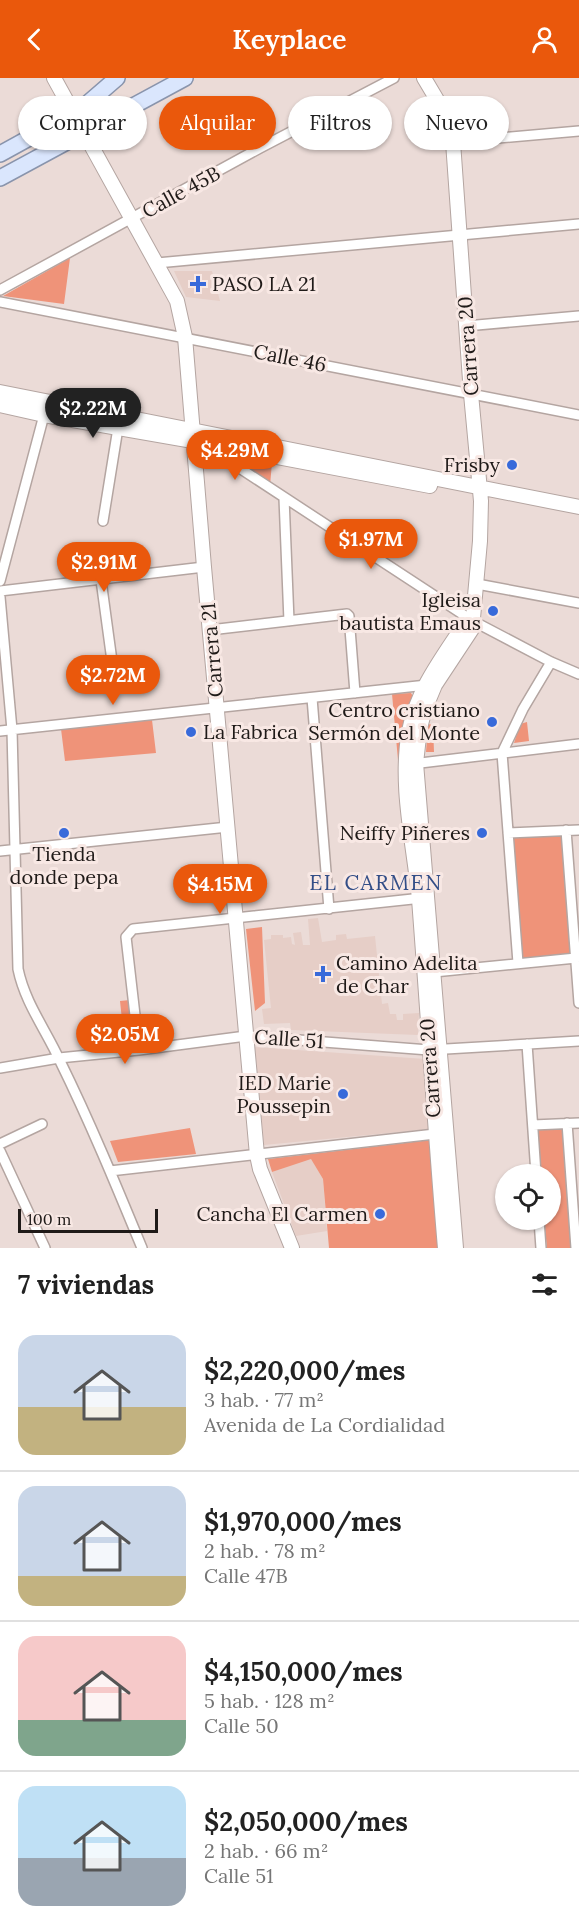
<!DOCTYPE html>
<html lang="es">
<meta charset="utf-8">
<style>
:root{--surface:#fff;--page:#f2f2f2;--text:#222;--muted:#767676;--line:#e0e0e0;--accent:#ea580c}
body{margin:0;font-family:Lora,serif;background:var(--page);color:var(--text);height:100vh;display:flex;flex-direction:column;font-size:22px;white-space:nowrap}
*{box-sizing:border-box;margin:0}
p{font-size:20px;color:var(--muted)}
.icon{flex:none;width:33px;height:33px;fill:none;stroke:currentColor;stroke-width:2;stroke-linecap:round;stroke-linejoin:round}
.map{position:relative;height:1170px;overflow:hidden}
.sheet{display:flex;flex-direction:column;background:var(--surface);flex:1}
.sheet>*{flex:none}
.banner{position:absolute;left:18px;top:18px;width:543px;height:54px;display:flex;gap:12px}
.buttons{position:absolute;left:495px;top:1086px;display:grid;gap:12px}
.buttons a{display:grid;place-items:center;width:66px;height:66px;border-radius:50%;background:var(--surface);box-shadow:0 2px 4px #0004;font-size:30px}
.scale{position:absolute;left:18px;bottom:15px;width:140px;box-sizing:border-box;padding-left:6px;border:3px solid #1f1a18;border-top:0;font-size:16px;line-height:21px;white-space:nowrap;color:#1f1a18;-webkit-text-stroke:4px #f8e8e4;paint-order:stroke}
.price{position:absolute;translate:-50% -51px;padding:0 14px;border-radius:21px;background:var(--accent);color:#fff;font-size:20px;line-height:39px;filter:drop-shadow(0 2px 3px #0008)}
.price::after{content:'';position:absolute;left:50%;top:36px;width:18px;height:14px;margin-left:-9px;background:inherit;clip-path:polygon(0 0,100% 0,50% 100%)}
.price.selected{background:#222;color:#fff}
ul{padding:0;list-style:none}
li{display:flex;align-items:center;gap:18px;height:150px;padding:0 18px}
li+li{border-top:2px solid var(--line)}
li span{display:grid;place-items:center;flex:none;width:168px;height:120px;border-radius:18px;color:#555}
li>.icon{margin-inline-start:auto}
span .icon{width:72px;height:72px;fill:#fffc;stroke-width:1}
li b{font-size:26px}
h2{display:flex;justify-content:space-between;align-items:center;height:72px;padding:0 18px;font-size:26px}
.tag{padding:0 21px;border-radius:27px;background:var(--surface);box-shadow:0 2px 4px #0004;font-size:21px;line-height:54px}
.tag.selected{background:var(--accent);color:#fff}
header{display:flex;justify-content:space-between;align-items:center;height:78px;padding:0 18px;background:var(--accent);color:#fff;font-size:27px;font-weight:600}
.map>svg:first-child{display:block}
.built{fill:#e6cec7}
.green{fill:#ef9379}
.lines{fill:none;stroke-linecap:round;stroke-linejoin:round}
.street-casing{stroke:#b4a5a1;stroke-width:12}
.secondary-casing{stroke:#b4a5a1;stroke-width:16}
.primary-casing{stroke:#8994ac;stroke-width:18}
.street{stroke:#fff;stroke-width:9}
.secondary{stroke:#fff;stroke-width:14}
.primary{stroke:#dae6fd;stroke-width:15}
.poi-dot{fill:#386ada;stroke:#f8e8e4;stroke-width:2}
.labels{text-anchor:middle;stroke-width:6;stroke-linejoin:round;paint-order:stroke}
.street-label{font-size:20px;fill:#1f1a18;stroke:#f8e8e4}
.poi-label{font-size:20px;fill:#1f1a18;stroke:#f8e8e4;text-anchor:end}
.neighbourhood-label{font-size:21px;letter-spacing:1.5px;fill:#334e87;stroke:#f8e8e4}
</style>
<header><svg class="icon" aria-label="back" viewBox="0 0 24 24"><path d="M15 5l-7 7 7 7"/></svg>Keyplace<svg class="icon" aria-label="person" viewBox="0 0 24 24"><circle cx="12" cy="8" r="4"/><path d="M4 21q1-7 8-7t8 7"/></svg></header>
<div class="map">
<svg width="579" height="1170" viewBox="0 0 579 1170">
<rect width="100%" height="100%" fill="#ebdbd7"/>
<path class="built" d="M174 193H212L220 223 186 219Z
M318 840 322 864 336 862V857L346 856 347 861 375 858 382 926 388 925 390 936H396L397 942H403V936L419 935 418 957 291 952 290 945 264 946 262 931 271 930 264 862 271 861V857H283V860L291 859 292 866 295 867 293 855 301 854 303 867H310L308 841Z
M255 969 425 981 430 1051 264 1067Z
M311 1080 323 1101 327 1153 296 1158 272 1094Z"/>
<path class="green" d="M70 180 64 226 3 218Z
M227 376 272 384 270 408Z
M411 615 415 622 402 683 398 682 392 616Z
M152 642 156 675 65 683 61 651Z
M527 644 529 663 514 665 520 646Z
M428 646 433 647 434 674H426Z
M562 758 572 883 523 887 511 759Z
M262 849 265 925 255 933 246 851Z
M130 922 135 969 125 970 120 923Z
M563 1049 572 1170H547L544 1142H550V1096H541L537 1051Z
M190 1050 196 1076 118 1084 110 1063Z
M430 1062 445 1170H329L323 1101 311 1081 272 1094 268 1081Z"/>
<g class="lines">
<defs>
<path id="street" d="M453 64 579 53
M157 185 579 146
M0 212 260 70 394 0
M0 224 579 337
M466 248 579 238
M206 368 473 543 551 584 579 596
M284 420 289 543
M103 443 118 350
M101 502 112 583
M0 503 44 337
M477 506 579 525
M0 513 204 489
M0 519 12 652 18 891C25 925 46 952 60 983 90 1044 116 1107 142 1170
M210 552 347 536 349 538 355 615
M312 620 329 831
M0 653 427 607
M412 686 579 666
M566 752 579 925
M508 755 579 752
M0 773 228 749
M518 885 502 675 523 631 551 584
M434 894 576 880
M527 966 536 1096
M139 972 126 859 133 851 422 820
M0 990 59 980 139 972 246 958 429 972 579 963
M567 1045 576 1170
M533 1047 579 1045
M0 1066 42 1046
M0 1073 45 1170
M110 1093 435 1056
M539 1142 541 1170"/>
<path id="secondary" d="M54 0 177 223 185 259 204 489 257 1077 260 1091 292 1170
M424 0 446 37 453 64 471 316 481 423 480 463 472 551 435 607 425 631 420 650 416 685 456 1170
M0 314 579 429
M0 327 44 337 193 363 430 408
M445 1170C435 1054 428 937 419 821 414 766 399 708 409 653 417 612 442 580 465 545L473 543"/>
<path id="primary" d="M0 76 80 32 117 0
M0 100 185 0"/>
</defs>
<use href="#street" class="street-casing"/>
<use href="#secondary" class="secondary-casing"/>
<use href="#primary" class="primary-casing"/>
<use href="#street" class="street"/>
<use href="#secondary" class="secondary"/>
<use href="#primary" class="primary"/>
</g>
<g class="poi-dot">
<path d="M195 197h6v6h6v6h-6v6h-6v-6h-6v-6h6z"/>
<circle cx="512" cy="387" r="6"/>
<circle cx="493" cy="533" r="6"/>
<circle cx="492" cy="644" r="6"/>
<circle cx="191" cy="654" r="6"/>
<circle cx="64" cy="755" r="6"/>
<circle cx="482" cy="755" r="6"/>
<path d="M320 887h6v6h6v6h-6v6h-6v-6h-6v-6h6z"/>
<circle cx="343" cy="1016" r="6"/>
<circle cx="380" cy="1136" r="6"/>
</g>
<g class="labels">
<g class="street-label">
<text transform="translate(181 114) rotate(-29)" y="7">Calle 45B</text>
<text transform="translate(468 268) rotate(-94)" y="7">Carrera 20</text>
<text transform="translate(290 280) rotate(11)" y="7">Calle 46</text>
<text transform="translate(212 572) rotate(-95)" y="7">Carrera 21</text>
<text transform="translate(289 961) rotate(4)" y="7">Calle 51</text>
<text transform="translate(430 990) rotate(-94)" y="7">Carrera 20</text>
</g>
<g class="poi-label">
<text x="212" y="213" text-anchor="start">PASO LA 21</text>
<text x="500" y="394">Frisby</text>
<text x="481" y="529">Igleisa<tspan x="481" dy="23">bautista Emaus</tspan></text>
<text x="480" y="639">Centro cristiano<tspan x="480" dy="23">Sermón del Monte</tspan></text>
<text x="203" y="661" text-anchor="start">La Fabrica</text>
<text x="470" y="762">Neiffy Piñeres</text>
<text x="64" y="783" text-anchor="middle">Tienda<tspan x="64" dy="23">donde pepa</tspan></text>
<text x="336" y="892" text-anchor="start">Camino Adelita<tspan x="336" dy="23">de Char</tspan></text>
<text x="331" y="1012">IED Marie<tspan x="331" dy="23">Poussepin</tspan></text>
<text x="368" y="1143">Cancha El Carmen</text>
</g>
<g class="neighbourhood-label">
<text x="376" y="812">EL CARMEN</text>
</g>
</g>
</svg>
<div class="buttons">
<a><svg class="icon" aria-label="locate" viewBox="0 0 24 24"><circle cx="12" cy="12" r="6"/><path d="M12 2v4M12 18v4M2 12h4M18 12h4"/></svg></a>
</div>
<div class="scale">100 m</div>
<b class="price selected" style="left:93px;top:361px">$2.22M</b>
<b class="price" style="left:235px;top:403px">$4.29M</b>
<b class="price" style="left:371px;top:492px">$1.97M</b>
<b class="price" style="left:104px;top:515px">$2.91M</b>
<b class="price" style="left:113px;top:628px">$2.72M</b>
<b class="price" style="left:220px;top:837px">$4.15M</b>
<b class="price" style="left:125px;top:987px">$2.05M</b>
<div class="banner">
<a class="tag">Comprar</a>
<a class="tag selected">Alquilar</a>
<a class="tag">Filtros</a>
<a class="tag">Nuevo</a>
</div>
</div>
<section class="sheet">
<h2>7 viviendas<svg class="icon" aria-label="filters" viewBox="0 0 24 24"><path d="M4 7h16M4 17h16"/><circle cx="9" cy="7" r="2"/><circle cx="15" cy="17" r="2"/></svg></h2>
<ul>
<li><span style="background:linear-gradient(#c9d6e8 60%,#c2b280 0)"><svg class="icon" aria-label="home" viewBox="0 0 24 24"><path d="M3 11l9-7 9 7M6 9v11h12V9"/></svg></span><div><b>$2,220,000/mes</b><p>3 hab. · 77 m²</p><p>Avenida de La Cordialidad</p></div></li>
<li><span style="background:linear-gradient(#c9d6e8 75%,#c2b280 0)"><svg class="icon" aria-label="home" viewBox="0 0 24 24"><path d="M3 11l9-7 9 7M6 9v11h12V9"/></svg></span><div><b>$1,970,000/mes</b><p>2 hab. · 78 m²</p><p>Calle 47B</p></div></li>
<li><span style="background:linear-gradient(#f6c9c9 70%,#7fa58c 0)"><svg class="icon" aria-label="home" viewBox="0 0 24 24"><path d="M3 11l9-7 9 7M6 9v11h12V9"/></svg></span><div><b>$4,150,000/mes</b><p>5 hab. · 128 m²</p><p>Calle 50</p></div></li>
<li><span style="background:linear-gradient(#bfe0f5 60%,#9aa5b1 0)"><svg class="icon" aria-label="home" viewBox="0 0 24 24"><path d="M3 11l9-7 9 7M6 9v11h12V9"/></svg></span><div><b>$2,050,000/mes</b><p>2 hab. · 66 m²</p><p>Calle 51</p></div></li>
</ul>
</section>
